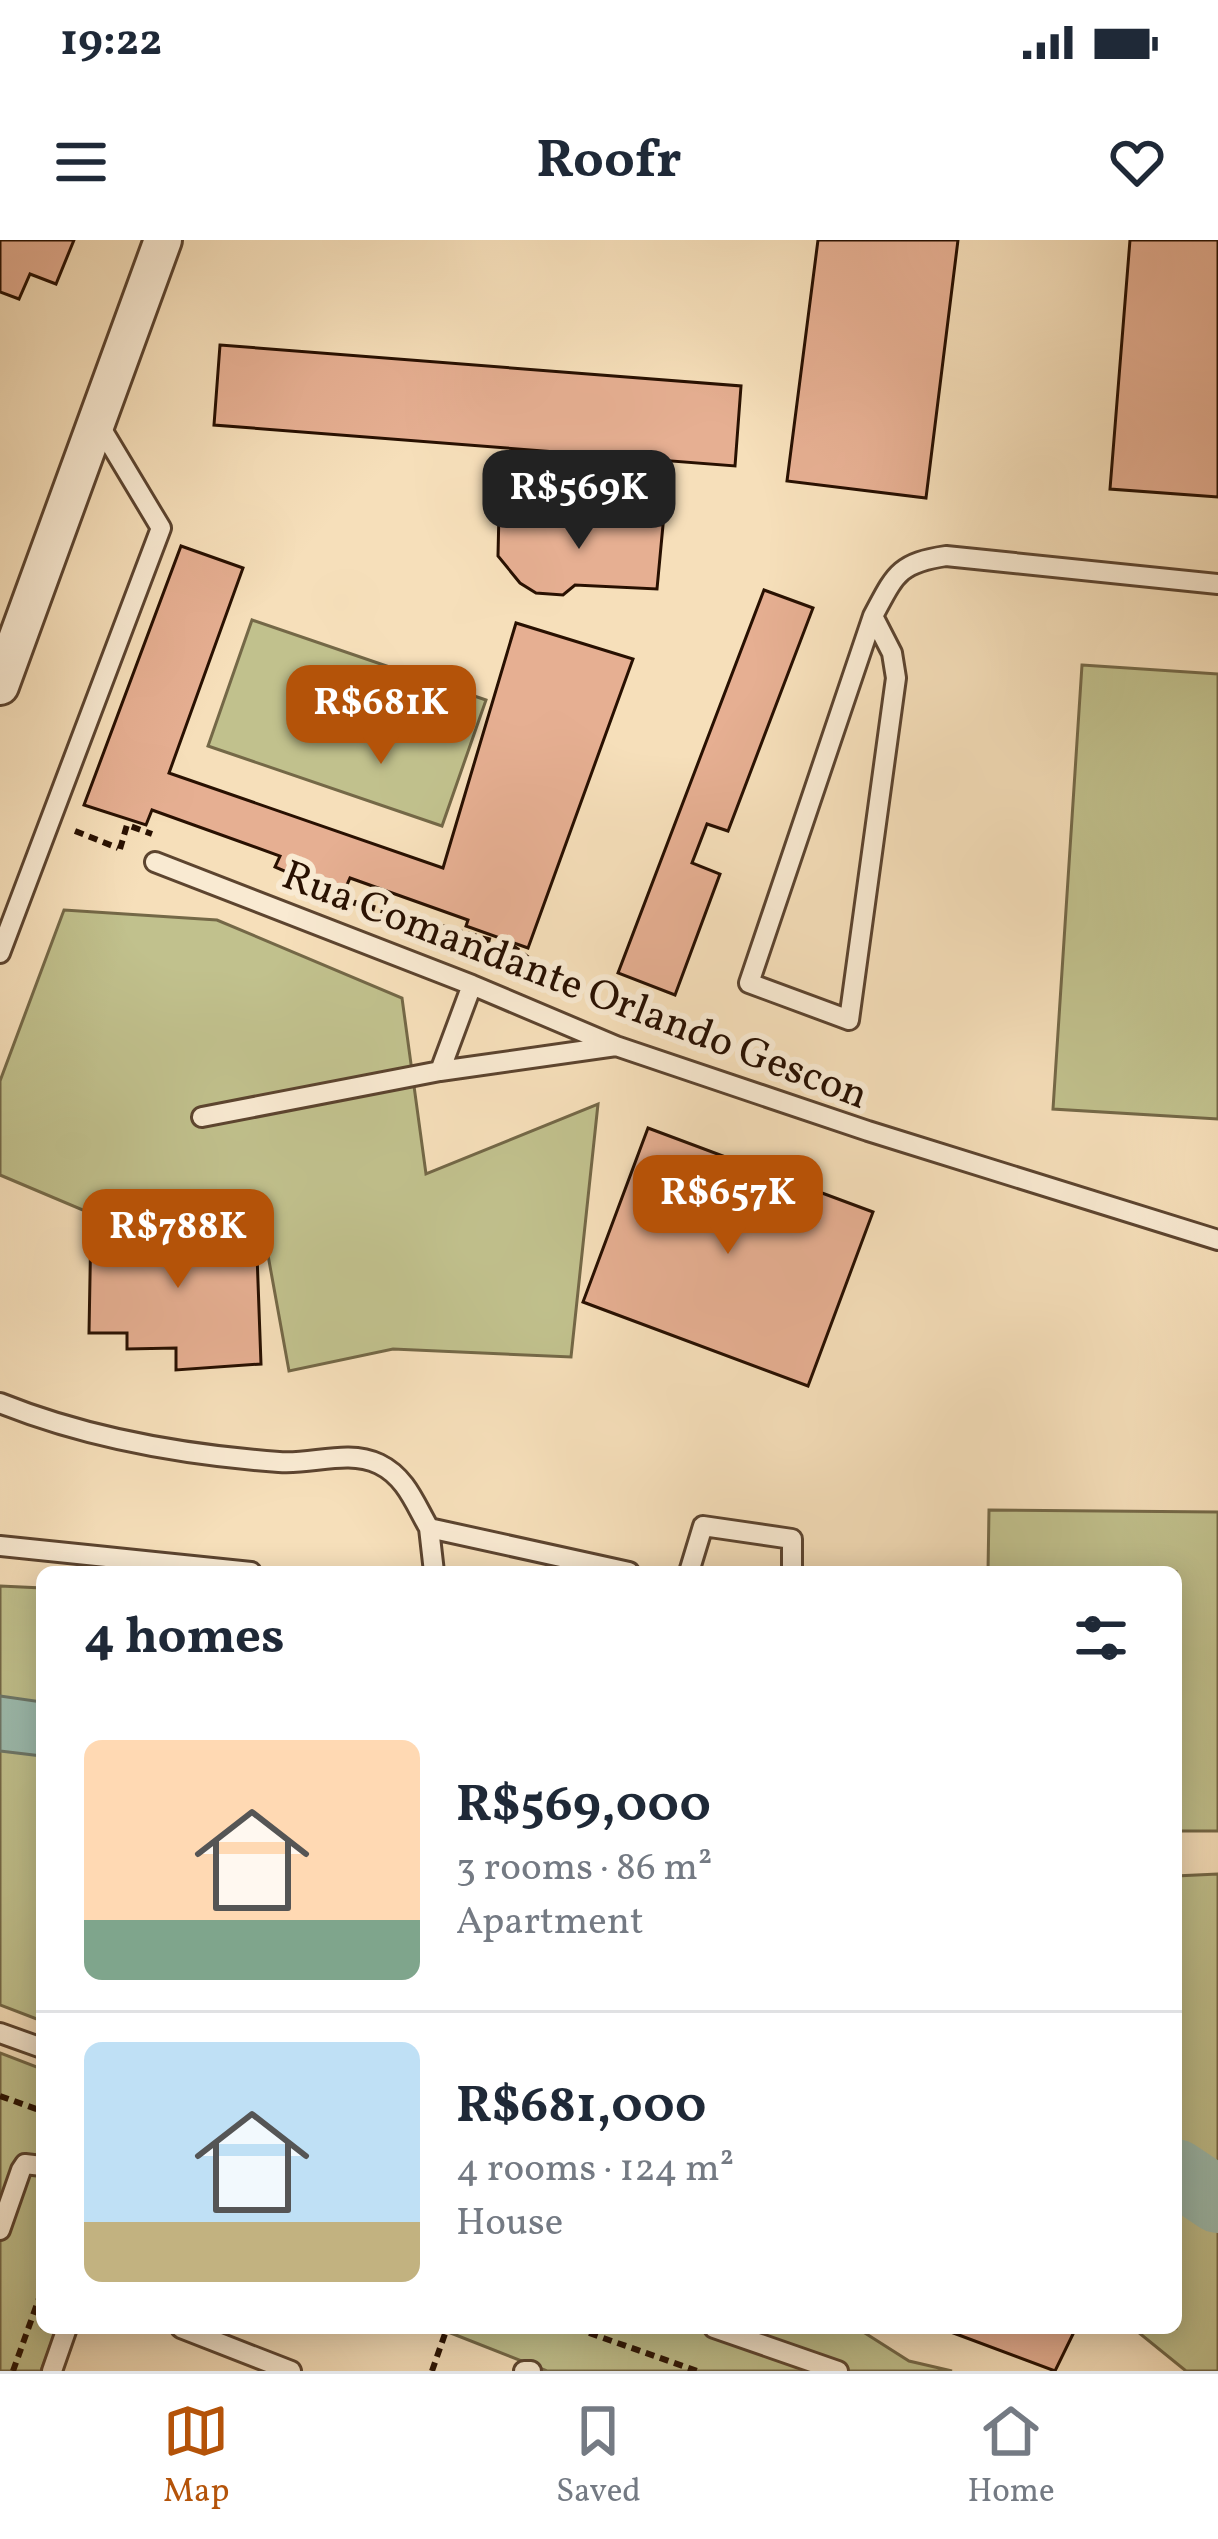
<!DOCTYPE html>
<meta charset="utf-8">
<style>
:root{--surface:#fff;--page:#f2f2f3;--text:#1f2937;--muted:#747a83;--line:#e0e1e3;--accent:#b45309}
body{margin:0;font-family:Vollkorn,serif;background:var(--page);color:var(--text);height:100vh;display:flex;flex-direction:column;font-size:45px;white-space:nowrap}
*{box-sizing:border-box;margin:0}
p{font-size:39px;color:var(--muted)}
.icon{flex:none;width:66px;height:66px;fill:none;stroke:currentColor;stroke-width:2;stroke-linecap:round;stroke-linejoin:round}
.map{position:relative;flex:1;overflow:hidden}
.panel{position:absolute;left:36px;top:1326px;width:1146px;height:768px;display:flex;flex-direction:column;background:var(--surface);border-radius:18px;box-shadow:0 6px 30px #0003}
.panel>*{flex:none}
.price{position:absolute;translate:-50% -102px;padding:0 27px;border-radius:24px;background:var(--accent);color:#fff;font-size:39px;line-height:78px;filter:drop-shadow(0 3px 6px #0008)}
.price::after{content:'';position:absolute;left:50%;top:72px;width:36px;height:27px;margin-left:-18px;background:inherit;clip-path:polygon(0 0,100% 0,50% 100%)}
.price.current{background:#222;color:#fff}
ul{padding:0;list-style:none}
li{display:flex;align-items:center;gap:36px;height:300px;padding:0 48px}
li+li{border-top:3px solid var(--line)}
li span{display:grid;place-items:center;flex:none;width:336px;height:240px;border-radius:18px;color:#555}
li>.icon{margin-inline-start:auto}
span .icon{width:144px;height:144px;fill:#fffc;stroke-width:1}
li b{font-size:51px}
h2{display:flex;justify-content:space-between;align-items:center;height:144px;padding:0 48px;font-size:51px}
.status{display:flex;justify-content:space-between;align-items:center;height:84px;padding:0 60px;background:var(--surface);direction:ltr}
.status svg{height:33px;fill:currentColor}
header{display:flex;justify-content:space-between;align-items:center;height:156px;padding:0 48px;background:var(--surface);font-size:54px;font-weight:700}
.tab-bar{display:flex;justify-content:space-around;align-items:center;height:168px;border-top:3px solid var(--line);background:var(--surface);font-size:33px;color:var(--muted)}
.tab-bar a{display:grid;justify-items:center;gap:6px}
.tab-bar .current{color:var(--accent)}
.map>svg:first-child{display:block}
.green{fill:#c1c18d;stroke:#746847;stroke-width:3}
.water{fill:#9dbdb0;stroke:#6e786a;stroke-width:3}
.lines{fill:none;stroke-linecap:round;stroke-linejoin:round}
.river{stroke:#9dbdb0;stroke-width:66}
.building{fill:#e6af92;stroke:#281001;stroke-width:3}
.lane-casing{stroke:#5c442f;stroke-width:24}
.street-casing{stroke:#5c442f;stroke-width:42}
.path{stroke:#281001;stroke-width:6;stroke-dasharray:9 6;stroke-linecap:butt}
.lane{stroke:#f9ead2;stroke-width:18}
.street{stroke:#f9ead2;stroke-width:36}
.labels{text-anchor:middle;stroke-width:12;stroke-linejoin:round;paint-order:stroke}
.street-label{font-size:42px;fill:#281001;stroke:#f9ead2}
</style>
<div class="status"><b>19:22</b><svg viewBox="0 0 49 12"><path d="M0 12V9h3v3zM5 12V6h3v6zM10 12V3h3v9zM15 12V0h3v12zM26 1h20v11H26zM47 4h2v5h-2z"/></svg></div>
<header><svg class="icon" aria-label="menu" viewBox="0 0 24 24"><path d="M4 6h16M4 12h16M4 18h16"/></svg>Roofr<svg class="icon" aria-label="heart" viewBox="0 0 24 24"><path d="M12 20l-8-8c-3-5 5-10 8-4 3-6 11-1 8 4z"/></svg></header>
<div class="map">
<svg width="1218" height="2131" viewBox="0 0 1218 2131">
<rect width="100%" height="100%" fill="#f6dfba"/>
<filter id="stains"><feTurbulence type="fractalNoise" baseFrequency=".00167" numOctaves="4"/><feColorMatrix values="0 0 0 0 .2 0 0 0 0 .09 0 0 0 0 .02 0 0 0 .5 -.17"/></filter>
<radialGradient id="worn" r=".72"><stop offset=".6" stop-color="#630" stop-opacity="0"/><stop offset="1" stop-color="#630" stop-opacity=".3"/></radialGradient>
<path class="green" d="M252 380 486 460 442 586 208 506Z
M1082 425 1218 434V879L1053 869Z
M64 670 217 680 402 758 426 934 598 864 571 1117 393 1109 289 1131 258 960 85 971 0 935V841Z
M989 1270 1218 1272V1591H1176V1332H988Z
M0 1346 42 1348V1781L0 1765Z
M1218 1634V2131H1186L1133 2088H1176V1636Z
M0 1813 42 1829V2088H57L41 2131H0Z
M438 2088H857L909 2121 952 2131H547Z"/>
<path class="water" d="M0 1456 42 1462V1516L0 1511Z"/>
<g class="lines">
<path class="river" d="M1176 1932 1218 1960"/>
</g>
<path class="building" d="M0 0H74L56 44 30 34 19 59 0 52Z
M818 0H958L926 258 787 241Z
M1130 0H1218V257L1110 249Z
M220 105 741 146 735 226 214 185Z
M499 271 663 285 657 349 575 345 563 355 536 353 520 343 498 316Z
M181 306 243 328 169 533 443 628 516 383 633 419 528 708 466 686 468 680 350 638 342 656 275 627 280 616 152 570 146 585 84 565Z
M764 350 813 368 728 591 707 584 692 623 720 634 675 755 618 733Z
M648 888 873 972 808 1146 583 1062Z
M91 982 256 987 261 1124 176 1130V1108L127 1109V1093H89Z
M940 2088H1070L1074 2092 1055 2131Z"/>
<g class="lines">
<defs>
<path id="lane" d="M873 376 892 413 896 438 849 780 749 743 873 376C895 335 898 323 946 316L1218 344
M155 622 472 745 616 806 868 891 1218 1000
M0 713 161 288 98 183
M440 831 472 745
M202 877 440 831 616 806
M0 1163C87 1198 185 1215 279 1222 312 1225 347 1209 379 1224 406 1237 415 1264 429 1288L629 1332
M429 1288 434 1332
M0 1306 251 1332
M689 1332 703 1286 792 1299V1332
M0 1793 42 1808
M0 1990 21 1930 25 1924 42 1926
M181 2088 291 2131
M714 2088 838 2131
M52 2131 67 2088
M524 2131H531"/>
<path id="street" d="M0 446 163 0"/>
</defs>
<use href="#lane" class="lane-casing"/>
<use href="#street" class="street-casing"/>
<path class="path" d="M75 591 118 608
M120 609 127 585 152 594
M323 654 513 707 579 758
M0 1856 42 1871
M575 2088 697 2131
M13 2131 42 2050
M432 2131 447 2088"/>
<use href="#lane" class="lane"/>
<use href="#street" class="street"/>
</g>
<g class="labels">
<g class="street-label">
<text transform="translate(576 743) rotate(21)" y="15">Rua Comandante Orlando Gescon</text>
</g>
</g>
<rect width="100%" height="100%" filter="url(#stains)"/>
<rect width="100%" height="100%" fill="url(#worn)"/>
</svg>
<b class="price current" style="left:579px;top:312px">R$569K</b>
<b class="price" style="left:381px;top:527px">R$681K</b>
<b class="price" style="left:728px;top:1017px">R$657K</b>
<b class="price" style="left:178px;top:1051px">R$788K</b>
<section class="panel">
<h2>4 homes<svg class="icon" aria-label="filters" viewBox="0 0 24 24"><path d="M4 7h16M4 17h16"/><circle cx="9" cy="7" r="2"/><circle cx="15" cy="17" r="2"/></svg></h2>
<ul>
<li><span style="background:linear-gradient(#ffd9b3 75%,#7fa58c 0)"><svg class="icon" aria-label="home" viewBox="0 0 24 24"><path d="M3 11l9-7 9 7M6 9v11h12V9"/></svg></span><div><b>R$569,000</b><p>3 rooms · 86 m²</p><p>Apartment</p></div></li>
<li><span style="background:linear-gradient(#bfe0f5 75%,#c2b280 0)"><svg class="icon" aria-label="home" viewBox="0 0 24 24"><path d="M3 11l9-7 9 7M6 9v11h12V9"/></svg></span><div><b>R$681,000</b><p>4 rooms · 124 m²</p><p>House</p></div></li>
</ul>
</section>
</div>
<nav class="tab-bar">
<a class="current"><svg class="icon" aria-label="map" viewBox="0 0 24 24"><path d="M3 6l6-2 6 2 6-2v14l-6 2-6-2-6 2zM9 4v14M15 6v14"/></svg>Map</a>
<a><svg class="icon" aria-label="saved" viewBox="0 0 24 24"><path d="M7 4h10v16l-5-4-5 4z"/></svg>Saved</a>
<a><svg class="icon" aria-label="home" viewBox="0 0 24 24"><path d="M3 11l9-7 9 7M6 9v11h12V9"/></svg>Home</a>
</nav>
